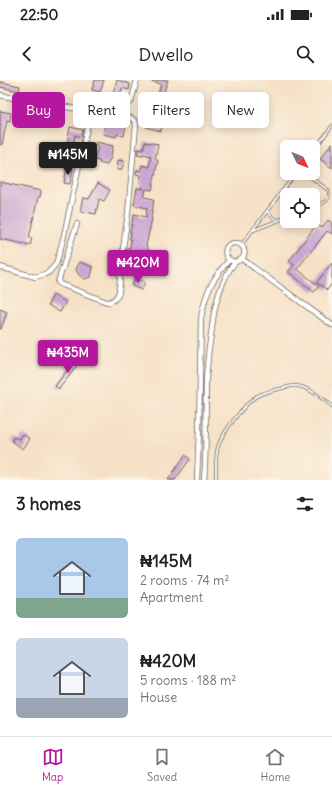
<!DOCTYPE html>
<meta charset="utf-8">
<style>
:root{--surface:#fff;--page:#f6f6f6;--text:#222;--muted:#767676;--line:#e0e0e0;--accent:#b5179e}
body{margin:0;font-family:Delius,sans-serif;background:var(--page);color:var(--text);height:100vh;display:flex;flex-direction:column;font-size:15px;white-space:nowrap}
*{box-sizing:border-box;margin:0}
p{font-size:13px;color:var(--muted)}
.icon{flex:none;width:22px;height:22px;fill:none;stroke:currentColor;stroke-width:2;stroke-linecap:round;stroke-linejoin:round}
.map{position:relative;height:400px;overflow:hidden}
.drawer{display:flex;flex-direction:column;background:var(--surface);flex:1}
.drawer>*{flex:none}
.banner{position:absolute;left:12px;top:12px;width:308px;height:36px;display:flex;gap:8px}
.needle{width:26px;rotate:133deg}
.controls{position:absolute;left:280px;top:60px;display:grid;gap:8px}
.controls a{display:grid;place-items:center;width:40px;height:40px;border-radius:6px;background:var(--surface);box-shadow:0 2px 10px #0003;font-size:20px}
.price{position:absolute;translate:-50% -34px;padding:0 9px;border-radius:4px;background:var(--accent);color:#fff;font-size:13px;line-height:26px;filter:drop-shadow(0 1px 2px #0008)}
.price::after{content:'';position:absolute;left:50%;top:24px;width:12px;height:9px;margin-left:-6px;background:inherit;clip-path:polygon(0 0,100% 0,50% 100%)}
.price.current{background:#222;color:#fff}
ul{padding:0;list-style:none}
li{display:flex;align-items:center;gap:12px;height:100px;padding:0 16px}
li span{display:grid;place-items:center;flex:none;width:112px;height:80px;border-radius:6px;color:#555}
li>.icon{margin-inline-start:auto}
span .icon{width:48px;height:48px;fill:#fffc;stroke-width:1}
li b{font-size:17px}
h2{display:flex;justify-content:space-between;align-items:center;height:48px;padding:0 16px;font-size:17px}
.tag{padding:0 14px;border-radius:6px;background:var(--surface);box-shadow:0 2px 10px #0003;font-size:14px;line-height:36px}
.tag.current{background:var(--accent);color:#fff}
.status{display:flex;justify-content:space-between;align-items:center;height:28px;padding:0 20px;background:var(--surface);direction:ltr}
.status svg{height:11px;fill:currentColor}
header{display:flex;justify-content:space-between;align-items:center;height:52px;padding:0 16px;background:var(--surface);font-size:18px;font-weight:600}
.tabs{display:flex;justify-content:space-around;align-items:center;height:56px;border-top:1px solid var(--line);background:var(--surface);font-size:11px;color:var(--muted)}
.tabs a{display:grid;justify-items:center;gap:2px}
.tabs .current{color:var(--accent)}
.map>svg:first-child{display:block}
.building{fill:url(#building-back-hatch)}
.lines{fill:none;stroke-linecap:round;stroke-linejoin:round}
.lane-casing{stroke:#686158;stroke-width:3.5}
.street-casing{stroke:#686158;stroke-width:6}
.lane{stroke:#fff;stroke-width:2}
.street{stroke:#fff;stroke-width:4.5}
</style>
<div class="status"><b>22:50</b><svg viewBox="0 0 49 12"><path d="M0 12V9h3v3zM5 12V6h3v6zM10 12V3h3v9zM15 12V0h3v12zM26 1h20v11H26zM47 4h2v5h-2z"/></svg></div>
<header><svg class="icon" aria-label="back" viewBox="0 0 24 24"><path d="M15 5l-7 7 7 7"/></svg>Dwello<svg class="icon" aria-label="search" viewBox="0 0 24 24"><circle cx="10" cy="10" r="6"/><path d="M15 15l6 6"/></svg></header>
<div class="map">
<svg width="332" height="400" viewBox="0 0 332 400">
<defs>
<pattern id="building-back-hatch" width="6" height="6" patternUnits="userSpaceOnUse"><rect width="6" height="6" fill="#d0aad7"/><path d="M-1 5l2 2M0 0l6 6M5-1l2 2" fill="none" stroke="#b292b8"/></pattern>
</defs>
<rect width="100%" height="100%" fill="#fcf5e5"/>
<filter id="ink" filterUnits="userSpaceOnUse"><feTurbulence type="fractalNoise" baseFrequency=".025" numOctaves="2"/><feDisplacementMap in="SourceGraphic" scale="8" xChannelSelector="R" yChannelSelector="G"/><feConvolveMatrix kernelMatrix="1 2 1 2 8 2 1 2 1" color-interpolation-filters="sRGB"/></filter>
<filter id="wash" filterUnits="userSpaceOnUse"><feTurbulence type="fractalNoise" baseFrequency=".012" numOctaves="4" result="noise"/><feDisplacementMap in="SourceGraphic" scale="16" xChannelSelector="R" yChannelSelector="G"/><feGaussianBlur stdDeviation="0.9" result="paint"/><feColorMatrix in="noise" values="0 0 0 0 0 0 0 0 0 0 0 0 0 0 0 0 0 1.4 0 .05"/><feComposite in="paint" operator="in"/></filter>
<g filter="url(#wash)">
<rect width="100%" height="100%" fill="#f6e1c7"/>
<g id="blocks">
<path class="building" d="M95 0H104L100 12 92 10Z
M117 0 130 4 129 10 122 8 118 23 124 24 122 30 109 27Z
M152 0H168L161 20 157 18 161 4 151 1Z
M0 2 20 6 19 11 0 7Z
M0 31 11 33 10 41 7 40 2 65 0 64Z
M110 38 119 40V42L126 44 124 56 117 54 116 57 103 54 106 40H109Z
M151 38 163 41 161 51 146 47 148 39 151 40Z
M70 47 83 50 81 57 75 55 73 68 79 69 77 77 65 75Z
M96 62 113 66 110 80H109L107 85 99 83 100 81 94 80 98 67 95 66Z
M145 62 158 64 155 79 158 80 152 110 146 109 144 117 154 119 151 138H152L146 166 149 170 147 177 137 175 134 186 125 183 128 172H126L127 168H130L131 159H130L131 153H130L134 134 146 137 147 128 134 125 137 108 144 109 140 103 141 95 136 94 137 90 141 91 142 85 149 87 151 76 143 74V75L137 74 138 69 143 70Z
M332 63V88L320 79Z
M118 80 124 81V84L121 90H117Z
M67 87 73 89 70 104 64 103Z
M0 102 41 111 40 117H38L29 158H32L30 165 0 159Z
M98 103 110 110 104 121 99 119 96 134 80 131 83 118 89 119Z
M328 140 332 143V154L327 151 297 189 319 206 314 212 288 192 294 185 289 181 317 144 322 148Z
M79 182 93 187 91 197 84 199 79 195 76 190Z
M332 183V203L327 210 317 202Z
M135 198 145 202 142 210 132 206Z
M53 215 66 222 60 232 48 225Z
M0 229 7 232 1 249H0Z
M76 279 80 282 59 309 55 306Z
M23 354 30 359 23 369 12 361 13 357 20 359Z
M185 375 190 379 175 400H168Z"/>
</g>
</g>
<g filter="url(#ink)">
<use href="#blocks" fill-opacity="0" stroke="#686158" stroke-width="1"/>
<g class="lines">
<defs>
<path id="lane" d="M313 71 332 46
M305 93 328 110C332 122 322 123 313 127
M267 131 272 137 277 141
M254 150 287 137
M242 164 296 93
M216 400C216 389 215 377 218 367 222 353 244 324 257 316 264 312 274 310 283 308 287 307 293 305 298 306 310 308 323 319 332 326"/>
<path id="street" d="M0 15 27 21 86 30 89 31 90 34 63 160 56 184 49 192 45 194 35 197 0 187
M131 22 137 0
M77 144 58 202 60 204 107 222C114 222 117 218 119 212L121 183 128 133 136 45 135 41 131 38 86 30
M242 179 332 245
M197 400 199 350 201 238C206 211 211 201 229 180
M204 400C207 367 205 333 206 299 207 282 209 265 212 248 213 239 214 229 217 221 219 211 226 195 231 187 233 186 234 184 235 182 239 180 243 180 244 175 246 169 241 162 235 163 222 163 222 181 236 182"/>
</defs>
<use href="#lane" class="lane-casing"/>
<use href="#street" class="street-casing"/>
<use href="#lane" class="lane"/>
<use href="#street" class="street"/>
</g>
</g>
</svg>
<div class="controls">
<a><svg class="needle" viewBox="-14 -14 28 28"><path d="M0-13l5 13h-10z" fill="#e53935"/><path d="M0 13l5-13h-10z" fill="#767676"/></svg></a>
<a><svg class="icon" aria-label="locate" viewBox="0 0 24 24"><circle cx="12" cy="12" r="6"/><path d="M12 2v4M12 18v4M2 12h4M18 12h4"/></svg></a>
</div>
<b class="price current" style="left:68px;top:96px">₦145M</b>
<b class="price" style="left:138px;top:204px">₦420M</b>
<b class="price" style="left:68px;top:294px">₦435M</b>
<div class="banner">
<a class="tag current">Buy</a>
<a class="tag">Rent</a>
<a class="tag">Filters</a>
<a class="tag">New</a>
</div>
</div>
<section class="drawer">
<h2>3 homes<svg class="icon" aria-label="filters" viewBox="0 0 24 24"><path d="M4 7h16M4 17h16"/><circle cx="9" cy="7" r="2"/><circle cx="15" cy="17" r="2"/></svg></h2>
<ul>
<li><span style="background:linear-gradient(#a9c7e8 75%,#7fa58c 0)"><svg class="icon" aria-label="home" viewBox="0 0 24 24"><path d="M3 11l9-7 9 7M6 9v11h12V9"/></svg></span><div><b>₦145M</b><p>2 rooms · 74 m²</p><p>Apartment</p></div></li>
<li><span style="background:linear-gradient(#c9d6e8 75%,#9aa5b1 0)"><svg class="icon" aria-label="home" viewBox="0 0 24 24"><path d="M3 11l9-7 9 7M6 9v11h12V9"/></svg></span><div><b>₦420M</b><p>5 rooms · 188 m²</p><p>House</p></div></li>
</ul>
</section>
<nav class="tabs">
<a class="current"><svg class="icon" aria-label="map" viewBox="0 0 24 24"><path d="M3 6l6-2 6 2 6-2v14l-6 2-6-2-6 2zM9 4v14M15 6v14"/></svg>Map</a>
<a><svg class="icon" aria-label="saved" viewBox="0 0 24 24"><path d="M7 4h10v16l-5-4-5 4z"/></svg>Saved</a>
<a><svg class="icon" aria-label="home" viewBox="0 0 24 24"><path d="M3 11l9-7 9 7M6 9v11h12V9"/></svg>Home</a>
</nav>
